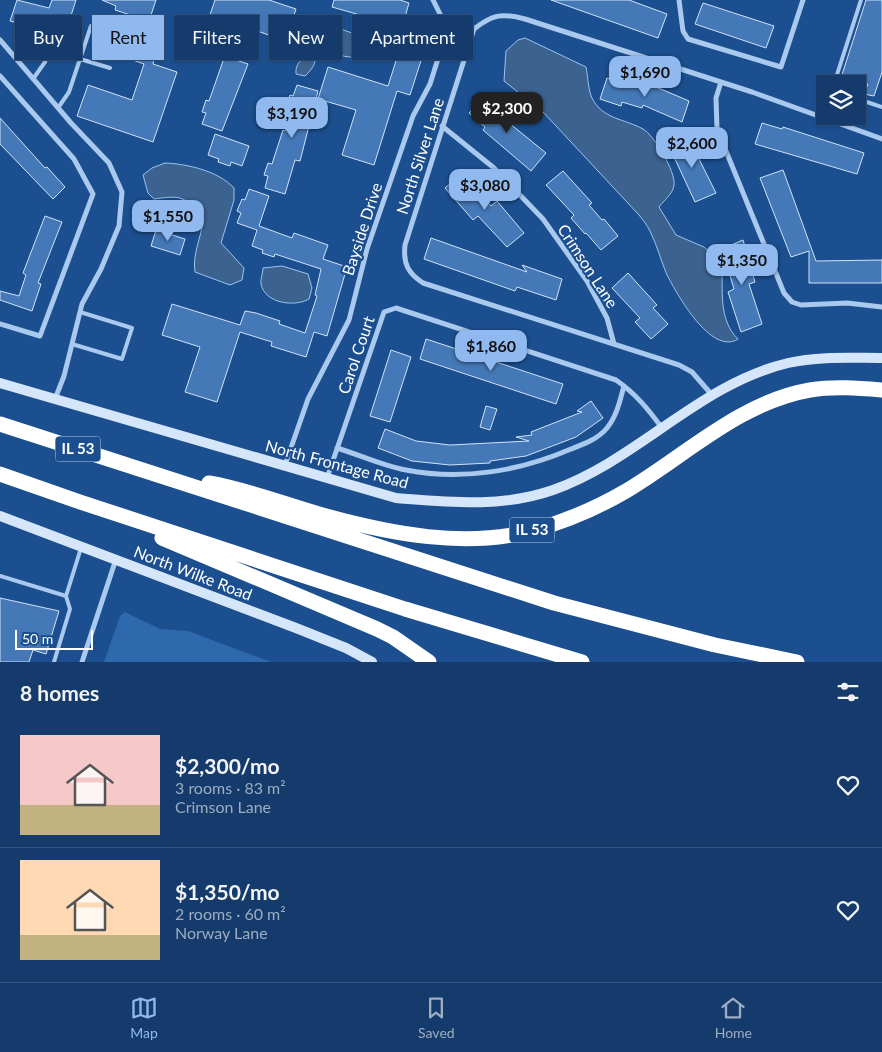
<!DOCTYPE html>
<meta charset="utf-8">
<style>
:root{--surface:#143b6b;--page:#1d4271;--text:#f1f3f6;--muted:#9dadc1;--line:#33557e;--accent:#90b9f0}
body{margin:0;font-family:Lato,sans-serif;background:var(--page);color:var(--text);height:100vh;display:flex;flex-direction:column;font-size:19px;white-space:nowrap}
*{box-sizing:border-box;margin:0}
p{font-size:16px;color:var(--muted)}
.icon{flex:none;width:28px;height:28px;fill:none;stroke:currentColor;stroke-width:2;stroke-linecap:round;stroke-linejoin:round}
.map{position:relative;height:662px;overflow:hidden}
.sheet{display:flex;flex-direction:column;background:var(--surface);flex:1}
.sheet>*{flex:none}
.hud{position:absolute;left:15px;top:15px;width:500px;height:45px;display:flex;gap:10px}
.buttons{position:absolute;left:816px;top:75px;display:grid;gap:10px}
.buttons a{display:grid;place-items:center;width:50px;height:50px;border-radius:0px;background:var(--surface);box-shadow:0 1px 4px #0004,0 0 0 1px var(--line);font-size:25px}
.scale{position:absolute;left:15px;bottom:12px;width:78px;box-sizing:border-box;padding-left:5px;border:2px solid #fff;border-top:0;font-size:14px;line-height:18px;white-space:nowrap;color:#fff;-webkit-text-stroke:4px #1b4f8f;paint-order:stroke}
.price{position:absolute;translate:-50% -42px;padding:0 11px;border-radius:10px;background:var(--accent);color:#111;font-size:16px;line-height:32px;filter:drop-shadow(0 1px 2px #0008)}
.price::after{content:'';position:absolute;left:50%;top:30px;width:15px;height:11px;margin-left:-8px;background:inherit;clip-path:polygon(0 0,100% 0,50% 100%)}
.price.active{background:#222;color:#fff}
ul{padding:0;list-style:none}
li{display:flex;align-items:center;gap:15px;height:125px;padding:0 20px}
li+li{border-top:1px solid var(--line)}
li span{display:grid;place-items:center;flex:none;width:140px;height:100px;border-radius:0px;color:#555}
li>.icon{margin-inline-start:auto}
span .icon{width:60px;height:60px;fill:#fffc;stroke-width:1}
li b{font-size:21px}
h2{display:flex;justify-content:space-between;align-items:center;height:60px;padding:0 20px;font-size:21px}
.chip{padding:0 18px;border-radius:0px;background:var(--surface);box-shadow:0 1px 4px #0004,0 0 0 1px var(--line);font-size:18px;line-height:45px}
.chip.active{background:var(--accent);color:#111}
.tab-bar{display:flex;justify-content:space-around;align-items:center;height:70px;border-top:1px solid var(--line);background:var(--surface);font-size:14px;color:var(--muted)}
.tab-bar a{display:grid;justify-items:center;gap:2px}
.tab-bar .active{color:var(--accent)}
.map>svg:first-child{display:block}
.green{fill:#2e69ad}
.water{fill:#3c6290;stroke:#9cc4f0}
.building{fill:#4478b7;stroke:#cfe3fa}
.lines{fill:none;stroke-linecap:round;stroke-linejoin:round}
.lane{stroke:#a9c9ee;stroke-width:4}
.street{stroke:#a9c9ee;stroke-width:5}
.secondary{stroke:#d6e6fa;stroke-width:10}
.highway{stroke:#fff;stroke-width:15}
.labels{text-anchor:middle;stroke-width:4.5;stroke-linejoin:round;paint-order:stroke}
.shield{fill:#1b4f8f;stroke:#bbcadd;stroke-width:1}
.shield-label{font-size:15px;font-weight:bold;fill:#fff}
.street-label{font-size:16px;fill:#fff;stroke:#1b4f8f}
</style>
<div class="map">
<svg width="882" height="662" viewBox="0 0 882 662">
<rect width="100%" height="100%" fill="#1b4f8f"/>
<path class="green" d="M125 612 160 629 188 631 271 662H104L120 616Z"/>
<path class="water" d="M335 27 366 38 369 43C363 66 336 56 322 46 320 36 326 30 335 27Z
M525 38 586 67C588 76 588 90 592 98 602 119 625 119 643 129 654 135 676 172 674 185 673 194 664 200 659 207L676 235 704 247 722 264C723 289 718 320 738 339 711 356 677 294 667 275 661 261 657 245 650 231 647 225 643 220 639 215L543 112 504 81 506 51 518 40Z
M309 55 315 58C316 65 310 71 305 76L296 74C295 64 301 59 309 55Z
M165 163C188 164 218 171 234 188V200L221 243 244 268 242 280 230 285 195 272C192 253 202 237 203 219 185 196 182 195 154 199L148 193 143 175 152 168Z
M282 266 308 274 312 288 309 299C295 307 265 304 261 284 260 280 263 273 263 268Z"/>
<path class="building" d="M17 0 49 8 52 0H76L69 22 50 17 45 31 10 21Z
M102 0H156L149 21 115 10 116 6Z
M215 0H269L296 9 285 41 241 25 230 58 248 64 222 131 202 124 206 113 202 112 206 100 209 101 223 61 197 53Z
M334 0H400L409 3 405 17 432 26 410 95 397 91 374 165 342 155 356 110 318 99 328 67 388 86 402 42 398 41 402 27 332 7Z
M551 0H629L667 14 658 38Z
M866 0H882V72L874 96 864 94 868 84H839Z
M703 3 774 26 766 48 695 24Z
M142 25 161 32 153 64 177 72 153 142 77 116 88 85 132 100 144 64 130 59Z
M607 78 628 84 629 81 648 87 649 84 689 101 682 122 643 105 642 108 622 102 621 106 600 99Z
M297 85 318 91 300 161 295 160 285 194 265 188 268 176 264 175 268 163 272 164 283 130 285 131 292 109 286 107 290 95 293 96Z
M484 96 501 111 498 114 546 153 531 171 483 130 485 127 469 113Z
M0 118 45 168 47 167 65 187 53 199 0 144Z
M762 123 782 129 783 127 864 153 857 174 755 144Z
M215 134 249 146 242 166 231 162 230 166 218 162 219 159 208 155Z
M687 135 716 193 695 202 668 144Z
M783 170 816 261 882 260V283H809V251L791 257 760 178Z
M563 171 592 203 589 205 602 220 604 219 618 236 601 250 586 233 585 234 571 218 574 215 546 185Z
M462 174 491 206 497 201 524 233 507 247 478 216 473 220 445 188Z
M249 189 269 196 259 226 292 238 294 233 328 245 323 259 347 267 327 336 314 332 306 357 271 346 272 342 240 332 217 402 185 392 200 347 162 335 172 304 240 325 245 311 256 313 280 321 279 324 305 333 317 296 315 295 321 269 275 254 274 257 262 253 263 250 252 246 257 230 237 223 241 213 237 211 242 199 245 200Z
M45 216 62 222 38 283 41 284 32 311 0 300V291L19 296 26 275 23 273Z
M156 230 185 239 180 255 151 246Z
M431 238 527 272 522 265 562 279 556 300 517 287 515 291 424 259Z
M743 240 755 282 749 284 762 324 741 332 728 292 734 289 722 249Z
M628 273 657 305 653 308 668 324 651 339 635 322 640 318 612 288Z
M426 339 563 384 556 404 420 359Z
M391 350 411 357 390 422 370 416Z
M591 401 603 418 576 437 526 456 490 461V463L450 465 412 461 378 448 385 429 416 441 450 445 529 441 516 437 532 435 531 432 582 412 577 411Z
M486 406 497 409 490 430 480 427Z
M0 598 59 611 46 654 33 650 29 662H0Z"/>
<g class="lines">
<path class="lane" d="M80 59 110 68
M33 79 45 62 51 44
M834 84 861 0
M858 99 882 107
M58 108 69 92 91 26 120 35
M72 344 122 359 132 328 80 312
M0 576 66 596
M54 662 70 609 66 596 81 548"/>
<path class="street" d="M679 0 683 31 688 39 781 67 803 0
M0 40 71 123 109 163 122 192 119 226 101 269 82 304 64 376 55 399
M0 76 74 159 93 194 40 336 0 324
M721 82 716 98 717 129 784 293 792 302 801 305 847 303 882 307
M442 126 494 168 543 219 587 281 607 318 614 344
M712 395 692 372 679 365 423 283C408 273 403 264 405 245L474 29C493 14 502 13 525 19L752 92 882 139
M337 448C360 455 383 466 406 470 462 481 520 471 571 449 584 444 598 439 607 428 617 416 620 400 624 386
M285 465 308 399 349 320 367 249 413 116 430 84 443 43 445 24 433 0
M327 478 384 312 396 308 616 380C636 394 648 409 662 428
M82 662 116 559"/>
<path class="secondary" d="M0 383 396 498C449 502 502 508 553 490 638 460 699 384 788 363 819 356 850 358 882 358
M0 516 296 628 346 648 372 662"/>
<path class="highway" d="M0 424 554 603 715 645 797 662
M0 474 80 502 405 609 582 662
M209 483C249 490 287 505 326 516 392 534 464 548 531 531 564 522 597 508 626 491 685 456 740 402 810 390 834 386 858 388 882 390
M162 538 377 629 393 637 429 662"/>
</g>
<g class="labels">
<g class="shield">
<rect x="55.5" y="436.5" width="45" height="25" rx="4"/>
<rect x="509.5" y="517.5" width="45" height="25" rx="4"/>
</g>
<g class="shield-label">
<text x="78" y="454">IL 53</text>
<text x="532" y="535">IL 53</text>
</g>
<g class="street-label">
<text transform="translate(420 156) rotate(-72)" y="6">North Silver Lane</text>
<text transform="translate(362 229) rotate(-72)" y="6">Bayside Drive</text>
<text transform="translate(588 266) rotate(57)" y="6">Crimson Lane</text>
<text transform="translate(356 355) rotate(-71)" y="6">Carol Court</text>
<text transform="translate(337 464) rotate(15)" y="6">North Frontage Road</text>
<text transform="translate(193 573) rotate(21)" y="6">North Wilke Road</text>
</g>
</g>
</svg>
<div class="buttons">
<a><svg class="icon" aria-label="layers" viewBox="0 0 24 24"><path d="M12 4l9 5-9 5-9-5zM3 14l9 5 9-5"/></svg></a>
</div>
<div class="scale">50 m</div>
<b class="price" style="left:645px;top:98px">$1,690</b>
<b class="price active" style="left:507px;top:134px">$2,300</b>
<b class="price" style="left:292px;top:139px">$3,190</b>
<b class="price" style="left:692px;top:169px">$2,600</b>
<b class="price" style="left:485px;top:211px">$3,080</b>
<b class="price" style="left:168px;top:242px">$1,550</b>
<b class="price" style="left:742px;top:286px">$1,350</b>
<b class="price" style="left:491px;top:372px">$1,860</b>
<div class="hud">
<a class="chip">Buy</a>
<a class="chip active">Rent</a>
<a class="chip">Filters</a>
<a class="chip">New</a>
<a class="chip">Apartment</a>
</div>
</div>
<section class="sheet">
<h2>8 homes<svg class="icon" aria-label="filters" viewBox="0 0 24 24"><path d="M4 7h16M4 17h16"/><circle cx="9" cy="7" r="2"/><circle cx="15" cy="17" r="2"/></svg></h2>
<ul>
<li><span style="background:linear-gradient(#f6c9c9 70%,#c2b280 0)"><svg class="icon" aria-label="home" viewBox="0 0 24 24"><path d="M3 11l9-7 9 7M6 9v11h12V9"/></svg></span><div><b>$2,300/mo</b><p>3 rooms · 83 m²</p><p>Crimson Lane</p></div><svg class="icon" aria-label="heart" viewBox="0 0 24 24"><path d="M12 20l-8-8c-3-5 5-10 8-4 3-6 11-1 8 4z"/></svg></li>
<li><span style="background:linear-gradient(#ffd9b3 75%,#c2b280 0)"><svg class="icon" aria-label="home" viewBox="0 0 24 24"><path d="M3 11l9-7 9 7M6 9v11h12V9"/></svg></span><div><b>$1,350/mo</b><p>2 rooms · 60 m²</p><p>Norway Lane</p></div><svg class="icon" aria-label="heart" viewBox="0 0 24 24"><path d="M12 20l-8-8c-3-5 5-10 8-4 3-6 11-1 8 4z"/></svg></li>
</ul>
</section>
<nav class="tab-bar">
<a class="active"><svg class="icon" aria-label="map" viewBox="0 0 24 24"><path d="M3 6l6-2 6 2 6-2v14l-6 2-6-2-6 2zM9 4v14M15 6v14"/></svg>Map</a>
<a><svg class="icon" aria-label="saved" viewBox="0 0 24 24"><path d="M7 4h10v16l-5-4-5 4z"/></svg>Saved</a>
<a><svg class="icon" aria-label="home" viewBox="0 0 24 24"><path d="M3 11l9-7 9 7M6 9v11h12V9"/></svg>Home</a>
</nav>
